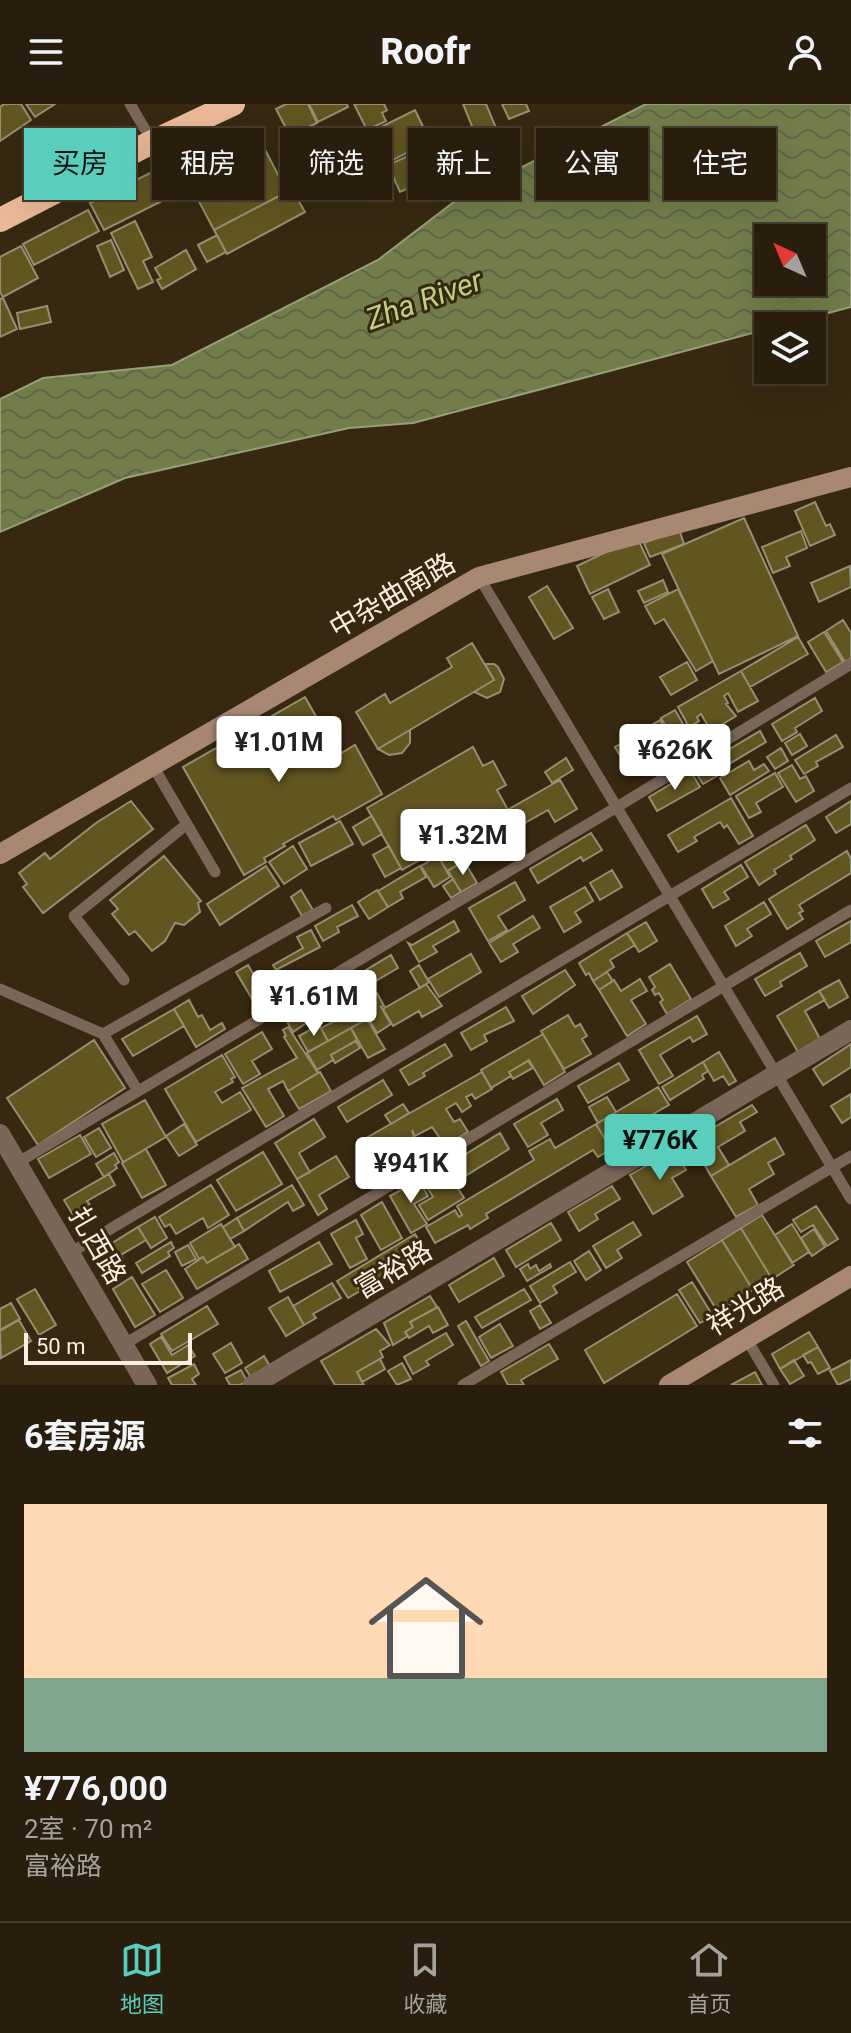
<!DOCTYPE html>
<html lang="zh">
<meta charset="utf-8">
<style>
:root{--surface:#291e0d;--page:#312716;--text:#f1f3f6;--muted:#a5a29d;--line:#453c2e;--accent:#5acebd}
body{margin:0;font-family:Roboto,"Noto Sans SC",sans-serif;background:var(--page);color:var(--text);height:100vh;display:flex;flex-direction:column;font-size:30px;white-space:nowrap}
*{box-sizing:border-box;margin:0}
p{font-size:26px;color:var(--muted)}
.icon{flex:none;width:44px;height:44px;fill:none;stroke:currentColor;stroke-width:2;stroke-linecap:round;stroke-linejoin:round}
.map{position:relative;height:1281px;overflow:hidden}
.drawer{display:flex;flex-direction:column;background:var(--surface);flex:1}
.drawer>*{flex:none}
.top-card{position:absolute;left:24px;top:24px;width:804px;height:72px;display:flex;gap:16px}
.needle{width:52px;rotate:316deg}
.tools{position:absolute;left:754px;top:120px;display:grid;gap:16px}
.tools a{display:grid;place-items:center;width:72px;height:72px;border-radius:0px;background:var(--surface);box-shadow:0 8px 32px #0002,0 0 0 2px var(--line);font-size:40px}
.scale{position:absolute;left:24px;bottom:20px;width:168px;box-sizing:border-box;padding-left:8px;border:4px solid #f8eee1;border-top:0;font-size:22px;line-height:28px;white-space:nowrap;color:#f8eee1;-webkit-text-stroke:6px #372811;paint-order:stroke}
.price{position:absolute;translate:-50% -68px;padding:0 18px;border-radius:8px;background:#fff;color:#222;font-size:26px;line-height:52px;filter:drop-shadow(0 2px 4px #0008)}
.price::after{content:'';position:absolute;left:50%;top:48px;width:24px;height:18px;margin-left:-12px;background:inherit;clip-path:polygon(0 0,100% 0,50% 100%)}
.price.current{background:var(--accent);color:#111}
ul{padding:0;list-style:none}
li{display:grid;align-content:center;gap:16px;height:424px;padding:0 24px}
li span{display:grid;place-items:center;height:248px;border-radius:0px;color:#555}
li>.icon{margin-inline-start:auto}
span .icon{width:144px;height:144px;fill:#fffc;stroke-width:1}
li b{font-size:34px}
h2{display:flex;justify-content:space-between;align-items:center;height:96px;padding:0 24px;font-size:34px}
.pill{padding:0 28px;border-radius:0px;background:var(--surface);box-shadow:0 8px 32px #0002,0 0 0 2px var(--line);font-size:28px;line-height:72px}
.pill.current{background:var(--accent);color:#111}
header{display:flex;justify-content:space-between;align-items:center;height:104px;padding:0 24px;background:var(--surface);font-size:36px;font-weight:800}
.tab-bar{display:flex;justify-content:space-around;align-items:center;height:112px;border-top:2px solid var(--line);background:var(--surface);font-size:22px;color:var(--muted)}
.tab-bar a{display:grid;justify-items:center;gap:4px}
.tab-bar .current{color:var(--accent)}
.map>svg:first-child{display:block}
.water{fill:url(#water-waves);stroke:#9a9f77;stroke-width:2;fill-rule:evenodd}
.building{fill:#615520;stroke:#958f72;stroke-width:2}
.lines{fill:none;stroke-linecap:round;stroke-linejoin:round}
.lane{stroke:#7b675a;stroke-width:11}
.street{stroke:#7b675a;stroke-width:20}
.secondary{stroke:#a88873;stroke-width:20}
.highway{stroke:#ebb998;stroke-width:24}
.labels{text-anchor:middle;stroke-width:6;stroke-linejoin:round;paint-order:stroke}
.street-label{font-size:28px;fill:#f8eee1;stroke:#372811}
.water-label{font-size:30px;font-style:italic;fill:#bfd082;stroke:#372811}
</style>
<header><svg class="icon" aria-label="menu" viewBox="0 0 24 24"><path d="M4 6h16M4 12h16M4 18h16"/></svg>Roofr<svg class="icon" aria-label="person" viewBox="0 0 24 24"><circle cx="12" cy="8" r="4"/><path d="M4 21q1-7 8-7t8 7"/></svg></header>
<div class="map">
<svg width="851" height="1281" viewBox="0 0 851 1281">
<defs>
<pattern id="water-waves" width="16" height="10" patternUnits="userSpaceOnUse" patternTransform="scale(2)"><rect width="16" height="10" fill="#727d4a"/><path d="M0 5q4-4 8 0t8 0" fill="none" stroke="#606547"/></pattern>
</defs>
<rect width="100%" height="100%" fill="#372811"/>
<path class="water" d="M646 0H851V203L779 222H768V225L413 319 349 324 125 374 0 428V295L43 274 172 261 378 156 455 97ZM768 134H812V178H768Z"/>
<path class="building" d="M4 0H21L31 16 0 37V3Z
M26 0H55L35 13Z
M286 0H308L317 19 290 32 276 5Z
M309 0H347L348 3 318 18Z
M354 0H384L387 6 382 9 386 17 367 26Z
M463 0H486L496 24 476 32Z
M502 0H526L529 7 509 15Z
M415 6 430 37 387 59 371 28Z
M462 28 473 55 400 88 388 61Z
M368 29 384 60 371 67 355 36Z
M258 32 287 88 214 126 185 71Z
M356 54 366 72 329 91 319 73Z
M156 66 170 93 104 126 90 99Z
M292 85 305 108 227 150 214 126Z
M88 106 99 127 34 161 23 140Z
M135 117 152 153 143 157 153 178 138 185 111 129Z
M217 131 226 148 207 158 198 141Z
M111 136 124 166 110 173 97 142Z
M21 142 38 174 3 193 0 188V153Z
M186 146 196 165 162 185 157 176 161 174 155 164Z
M3 194 17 225 0 233V195Z
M47 202 51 218 20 225 17 209Z
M815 398 826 422 830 420 835 431 810 442 795 407Z
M744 414 798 532 719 570 662 450Z
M679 425 684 440 650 453 644 439Z
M801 427 807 444 786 453 790 462 773 469 762 443Z
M637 433 650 461 590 490 577 462Z
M850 462 851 483 819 498 811 479Z
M663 476 668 488 644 499 638 487Z
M547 482 573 524 554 535 529 493Z
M608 485 619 508 604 515 592 493Z
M678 485 713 557 696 567 664 515 655 520 645 502Z
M843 516 851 529V554L845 558 826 527Z
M824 528 843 558 826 568 808 538Z
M798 533 808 550 750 583 741 567Z
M472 539 494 576 378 645 356 608 385 590 390 599 452 563 447 554Z
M687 558 697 576 671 591 660 573Z
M485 560H494L498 563 504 575 500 588 487 594 474 588 494 576Z
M741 567 758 597 738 608 728 589 724 592 728 599 726 600 736 612 711 627 701 610 697 613 699 617 689 623 678 603Z
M305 593 338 651 355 641 382 690 336 716 333 712 283 740 285 742 264 754 266 758 244 771 183 663Z
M815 594 822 607 795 624 797 628 782 637 772 620Z
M675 606 695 641 682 649 661 614Z
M660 616 668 629 642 645 644 648 625 660 615 643Z
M410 626V639L402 649 389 651 378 645Z
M760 627 766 638 719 666 713 655Z
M800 630 807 642 792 651 785 639Z
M836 631 843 643 816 658 818 662 804 670 795 656Z
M473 643 483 662 493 657 506 681 497 686 508 706 402 766 367 704Z
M781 644 788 657 775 665 767 653Z
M566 654 573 666 552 679 545 668Z
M749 657 754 666 764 660 769 667 730 691 720 674Z
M708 658 717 672 703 680 694 666Z
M792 661 800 675 806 672 814 687 796 698 778 669Z
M691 668 700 683 657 707 649 693Z
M775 669 783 683 756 699 761 708 749 714 736 692Z
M560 676 577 705 555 718 548 706 507 729 497 712Z
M731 694 753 732 739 740 727 721 724 724 720 718 694 733 697 737 678 748 668 731Z
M131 697 153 725 43 809 23 783 27 780 19 769 45 749 50 755 96 719Z
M851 697V720L836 729 826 713Z
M372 712 382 730 363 741 353 723Z
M499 715 510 736 493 746 481 726Z
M340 717 353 740 311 762 299 739Z
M806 721 815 736 790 752 792 755 774 766 776 770 759 781 745 758Z
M481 726 493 746 482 752 478 744 462 753 464 757 447 767 438 752Z
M591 729 602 746 583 757 581 753 538 779 530 765Z
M293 742 307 765 284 780 269 758Z
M389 742 401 764 385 773 373 751Z
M847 747 851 755V769L799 801 803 807 799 809 803 815 787 825 769 795Z
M164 752 201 797 198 799 200 808 184 821 175 819 165 837 152 847 135 827 129 831 112 810 118 805 110 796Z
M438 752 450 773 434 783 421 762Z
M464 757 477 779 461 788 448 767Z
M741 761 748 773 724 788 729 795 713 804 702 785Z
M266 762 279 782 220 821 207 800Z
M420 762 426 773 400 788 403 794 388 803 378 787Z
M612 766 622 783 600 796 590 779Z
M453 775 461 788 451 794 443 782Z
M515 778 525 796 498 812 507 826 488 837 469 804Z
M585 783 593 797 575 808 581 818 564 828 550 803Z
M301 786 313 806 302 812 291 793Z
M377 786 388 803 369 815 358 798Z
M764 798 771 810 747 825 752 832 736 842 725 822Z
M352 801 358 812 337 823 339 828 323 837 315 822Z
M533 812 540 824 513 840 518 848 501 858 489 839Z
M454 817 459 827 433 842 437 848 419 858 408 839 412 841Z
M851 817V838L825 853 816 837Z
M646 818 657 837 639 848 627 829Z
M311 826 320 843 276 866 273 861 303 844 297 833Z
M627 829 635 841 610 856 614 863 593 877 589 869 586 871 579 859Z
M800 849 807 862 780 878 782 882 765 892 755 875Z
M471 850 481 868 439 893 428 875Z
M391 851 398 864 371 880 373 885 356 895 346 878Z
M670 860 691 895 667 910 660 898 663 896 659 889 655 891 652 886 655 883 649 873Z
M248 861 258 878 263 876 274 895 258 905 236 868Z
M419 861 429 878 420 884 410 867Z
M565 866 575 881 533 910 522 892Z
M607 868 613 877 599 886 593 877Z
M640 875 647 887 631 896 646 920 627 932 599 886 614 876 621 887Z
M839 876 848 893 829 904 819 887Z
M426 880 442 902 422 913 419 907 393 922 383 905Z
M329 887 336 899 293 928 285 914Z
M819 887 825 896 805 907 820 935 798 948 777 912Z
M377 889 384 902 381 903 391 920 377 929 359 899Z
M189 896 198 913 202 911 210 926 222 919 225 925 196 943 174 905Z
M506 903 514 917 484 931 487 937 471 946 461 929Z
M361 904 367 915 328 937 321 924Z
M174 905 184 922 133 952 122 935Z
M568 911 575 923 580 920 587 932 582 935 591 950 564 965 541 927Z
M697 912 707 930 693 938 690 933 660 951 673 972 659 980 639 946Z
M367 915 385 945 368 954 351 924Z
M319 921 328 937 308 948 299 932Z
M288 923 318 969 288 987 283 977 268 985 284 1012 266 1023 242 984 297 954 284 933 286 932 283 926Z
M351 924 357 936 331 951 333 956 317 966 307 949Z
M262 928 272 945 252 957 260 970 243 980 225 950Z
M543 930 565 968 544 981 529 956 509 968 511 972 491 984 481 966Z
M94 936 125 984 38 1041 7 994Z
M356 937 360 944 335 959 331 951Z
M445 940 452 952 423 969 425 972 409 981 400 966Z
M851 940V963L823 981 813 965Z
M719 948 736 977 729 981 723 972 714 977 703 958Z
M222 951 235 973 231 975 233 978 215 988 222 999 240 988 251 1006 196 1038 165 985Z
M528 957 533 964 513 975 509 968Z
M703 958 708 967 702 971 704 975 670 996 662 983Z
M619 959 629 976 588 999 578 982Z
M320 968 331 987 299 1005 288 987Z
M482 968 492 985 475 995 472 990 466 993 471 1002 462 1008 456 999 446 1005 454 1018 460 1015 468 1028 427 1052 424 1046 428 1043 426 1041 439 1033 432 1023 415 1032 412 1026 414 1033 403 1039 415 1059 378 1080 373 1072 378 1070 376 1066 384 1062 374 1046 366 1050 359 1038Z
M383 976 392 991 347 1018 338 1003Z
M658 983 669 1001 625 1026 637 1046 621 1055 614 1044 611 1045 596 1020Z
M851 990V1013L842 1019 831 1002Z
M607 993 616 1008 598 1019 589 1003Z
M557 995 563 1006 541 1019 548 1031 528 1043 514 1020Z
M145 996 166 1033 123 1058 102 1020Z
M403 1000 409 1009 391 1020 385 1011Z
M752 1001 757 1008 740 1018 745 1027 718 1043 729 1061 711 1072 691 1037Z
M314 1015 325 1033 299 1049 310 1068 297 1075 275 1039Z
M184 1020 197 1041 179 1052 166 1032Z
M596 1020 611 1045 598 1053 593 1046 486 1110 488 1114 470 1125 468 1121 435 1139 426 1123 455 1106 459 1113 462 1111 457 1102 534 1056 529 1047 550 1035 555 1044Z
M99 1024 111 1044 96 1053 84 1033Z
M500 1029 509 1045 462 1074 453 1058Z
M80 1031 91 1050 49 1074 38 1055Z
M775 1034 784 1050 768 1059 774 1070 749 1085 758 1101 736 1113 711 1072Z
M146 1045 166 1081 142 1094 122 1059Z
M674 1046 686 1066 672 1074 683 1092 653 1110 630 1071Z
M263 1048 282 1080 236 1107 217 1076Z
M114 1049 119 1058 115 1061 117 1064 104 1073 96 1060Z
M336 1052 349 1073 319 1091 327 1105 318 1111 297 1075Z
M444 1062 464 1094 428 1116 419 1101 433 1093 422 1075Z
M109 1070 115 1081 87 1097 90 1101 73 1111 64 1096Z
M419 1076 428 1092 414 1100 427 1120 411 1129 390 1092Z
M211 1081 229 1111 208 1124 203 1114 176 1130 170 1120 165 1123 159 1113Z
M292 1081 304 1101 293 1107 288 1098 244 1127 237 1114Z
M612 1082 620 1095 595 1110 598 1115 579 1127 568 1108Z
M382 1098 402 1134 381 1146 361 1111Z
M816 1102 838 1135 827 1142 813 1121 801 1128 793 1116Z
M762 1111 794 1161 772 1175 741 1124Z
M155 1113 167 1134 151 1144 138 1123Z
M237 1114 244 1127 230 1135 223 1123Z
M356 1116 363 1130 356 1134 367 1155 350 1164 331 1130Z
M633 1118 641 1131 617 1146 622 1154 606 1164 593 1142Z
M551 1119 561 1136 516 1163 506 1146Z
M221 1120 235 1143 207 1159 203 1153 199 1155 190 1139Z
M792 1120 809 1148 792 1159 775 1131Z
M138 1123 146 1136 121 1151 123 1155 106 1165 96 1149Z
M741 1124 772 1175 753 1186 722 1136Z
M814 1125 825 1143 812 1152 801 1134Z
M415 1130 426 1148 364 1185 357 1173 353 1175 360 1187 348 1194 337 1177Z
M722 1136 753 1186 718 1208 687 1158Z
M171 1138 174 1144 168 1148 170 1152 142 1169 136 1159Z
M319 1138 332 1160 280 1188 269 1167Z
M239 1140 248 1155 197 1185 185 1165 203 1153 207 1159Z
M188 1141 196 1155 182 1162 175 1148Z
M589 1147 601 1166 586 1176 574 1157Z
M494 1154 504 1172 459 1198 449 1181Z
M570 1158 576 1168 553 1182 557 1189 540 1199 530 1182Z
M528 1160 530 1165 536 1161 539 1167 550 1160 551 1163 527 1177 520 1165Z
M166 1166 183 1194 160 1208 142 1180Z
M132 1173 155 1211 135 1223 113 1185Z
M692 1178 713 1212 700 1219 679 1186Z
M332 1179 341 1194 313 1210 316 1214 304 1221 293 1202Z
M35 1185 56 1221 39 1231 17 1195Z
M524 1185 531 1196 482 1224 475 1213Z
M677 1190 697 1222 604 1279 585 1246Z
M430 1192 437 1203 410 1218 413 1223 405 1228 408 1232 393 1241 384 1219Z
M288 1193 304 1221 286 1232 269 1204Z
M11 1199 20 1215 0 1226V1205Z
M540 1201 551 1219 540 1225 530 1207Z
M207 1202 218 1220 172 1247 161 1230Z
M438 1203 448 1221 433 1229 429 1222 409 1234 405 1228 413 1223 410 1218Z
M19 1216 31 1237 1 1254 0 1227Z
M466 1217 489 1257 481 1262 458 1222Z
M500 1220 513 1242 491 1254 479 1233Z
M376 1225 390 1241 380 1247 383 1253 357 1268 364 1281H335L321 1257Z
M809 1228 818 1243 780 1265 772 1250Z
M446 1229 453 1241 426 1257 429 1261 413 1270 404 1253Z
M161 1233 172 1251 188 1241 195 1252 167 1269 150 1240Z
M231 1239 242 1259 225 1269 213 1250Z
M549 1240 558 1255 521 1276 524 1281H508L501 1268Z
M818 1243 830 1264 818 1270 811 1258 808 1259 803 1251Z
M264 1252 272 1266 253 1277 245 1264Z
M380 1255 385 1265 362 1278 357 1268Z
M794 1256 804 1272 790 1280 780 1265Z
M851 1256V1275L838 1281 830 1267Z
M402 1259 411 1275 397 1281 388 1267Z
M194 1260 199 1270 192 1275 196 1281H172L168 1274Z
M241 1266 247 1277 240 1281H230L226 1274Z
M755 1268 762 1281H731Z"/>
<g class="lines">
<path class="lane" d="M130 0 152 37
M479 473 851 1095
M153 662 215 768
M124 876 74 812 187 720
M0 885 103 930 138 987
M103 930 326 804
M17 1059 617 703 851 560
M70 1149 851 684
M746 1234 774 1281
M123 1241 851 806
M463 1281 851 1052"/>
<path class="street" d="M0 1030 147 1281
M253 1281 851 926"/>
<path class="secondary" d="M0 750 479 473 851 373
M669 1281 851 1172"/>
<path class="highway" d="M0 116 152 38 233 0"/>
</g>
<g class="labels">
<g class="street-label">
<text transform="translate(392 491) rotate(-30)" y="10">中杂曲南路</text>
<text transform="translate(98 1141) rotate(60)" y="10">扎西路</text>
<text transform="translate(393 1165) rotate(-31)" y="10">富裕路</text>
<text transform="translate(745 1202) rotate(-31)" y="10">祥光路</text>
</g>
<g class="water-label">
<text transform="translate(424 196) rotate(-20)" y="10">Zha River</text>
</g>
</g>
</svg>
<div class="tools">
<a><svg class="needle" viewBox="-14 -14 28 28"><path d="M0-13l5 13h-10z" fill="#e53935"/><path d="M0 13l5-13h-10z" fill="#a5a29d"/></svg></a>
<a><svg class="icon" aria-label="layers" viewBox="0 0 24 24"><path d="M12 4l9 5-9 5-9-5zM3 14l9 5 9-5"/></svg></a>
</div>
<div class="scale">50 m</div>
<b class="price" style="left:279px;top:680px">¥1.01M</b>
<b class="price" style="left:675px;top:688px">¥626K</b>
<b class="price" style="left:463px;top:773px">¥1.32M</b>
<b class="price" style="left:314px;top:934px">¥1.61M</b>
<b class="price current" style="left:660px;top:1078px">¥776K</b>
<b class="price" style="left:411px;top:1101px">¥941K</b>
<div class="top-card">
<a class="pill current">买房</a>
<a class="pill">租房</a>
<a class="pill">筛选</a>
<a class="pill">新上</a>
<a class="pill">公寓</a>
<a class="pill">住宅</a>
</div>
</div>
<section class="drawer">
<h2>6套房源<svg class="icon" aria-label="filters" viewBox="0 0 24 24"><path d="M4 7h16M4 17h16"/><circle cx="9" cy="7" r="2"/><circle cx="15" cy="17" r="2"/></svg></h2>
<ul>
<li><span style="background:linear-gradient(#ffd9b3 70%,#7fa58c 0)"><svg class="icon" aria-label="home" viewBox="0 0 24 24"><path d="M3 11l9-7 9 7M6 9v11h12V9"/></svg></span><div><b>¥776,000</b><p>2室 · 70 m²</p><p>富裕路</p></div></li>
</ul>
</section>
<nav class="tab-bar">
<a class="current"><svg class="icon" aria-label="map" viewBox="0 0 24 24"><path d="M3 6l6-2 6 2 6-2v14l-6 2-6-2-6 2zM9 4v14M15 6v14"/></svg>地图</a>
<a><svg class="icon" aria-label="saved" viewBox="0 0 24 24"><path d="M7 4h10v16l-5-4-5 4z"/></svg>收藏</a>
<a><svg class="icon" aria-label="home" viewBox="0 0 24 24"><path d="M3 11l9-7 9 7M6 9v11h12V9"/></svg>首页</a>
</nav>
